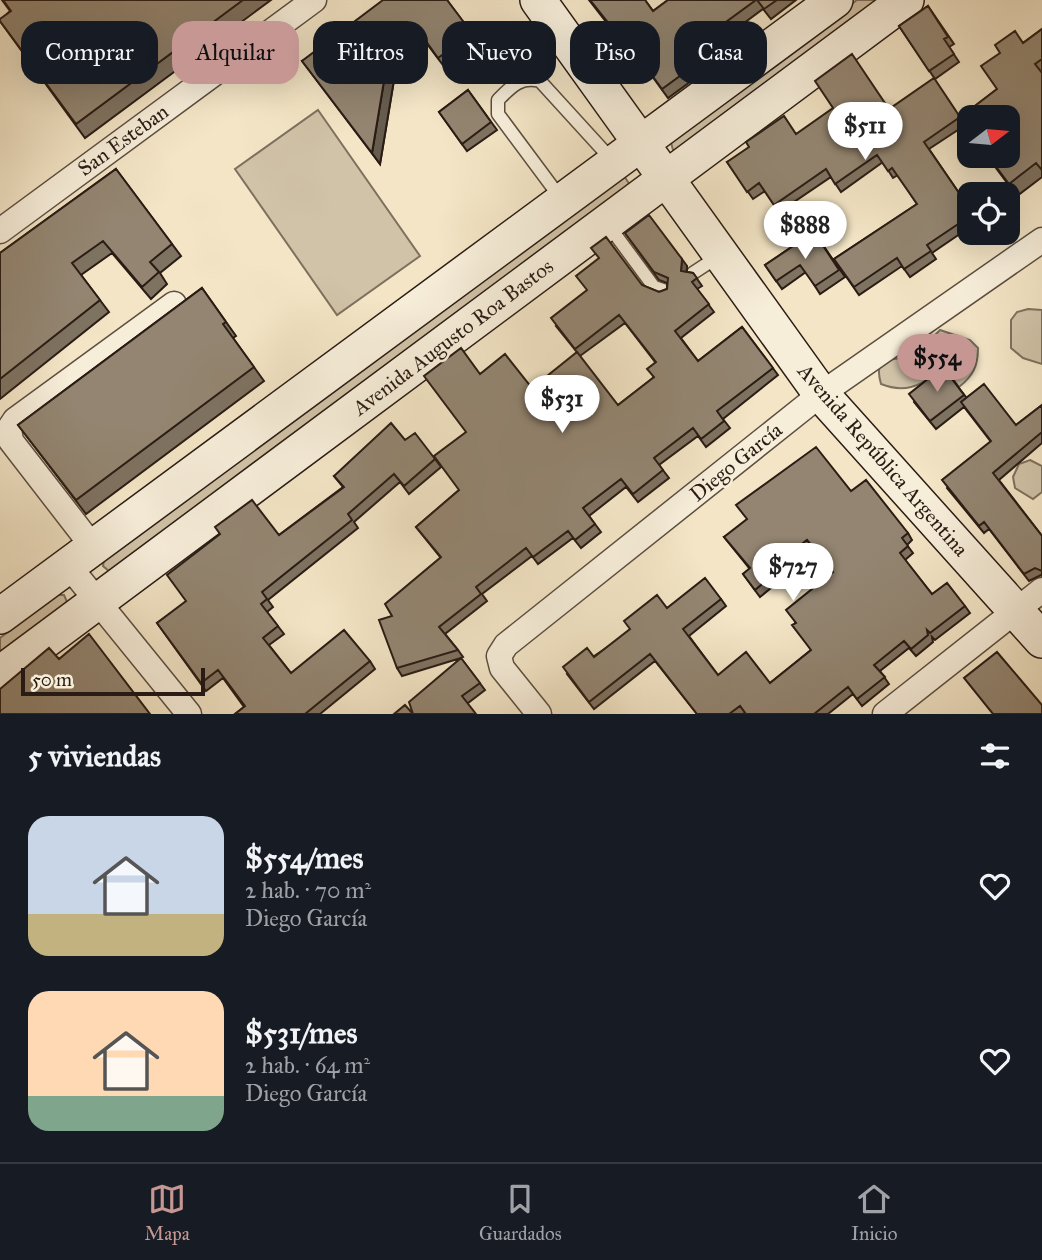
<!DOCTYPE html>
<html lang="es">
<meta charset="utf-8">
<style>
:root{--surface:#171b24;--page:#20242c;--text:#f1f3f6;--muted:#9ea1a6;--line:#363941;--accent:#c59692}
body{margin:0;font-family:"IM FELL Great Primer",serif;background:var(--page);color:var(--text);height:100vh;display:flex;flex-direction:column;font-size:26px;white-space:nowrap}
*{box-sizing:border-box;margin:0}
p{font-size:23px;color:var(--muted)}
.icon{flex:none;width:38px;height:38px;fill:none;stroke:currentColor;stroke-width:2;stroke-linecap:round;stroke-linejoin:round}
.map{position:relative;height:714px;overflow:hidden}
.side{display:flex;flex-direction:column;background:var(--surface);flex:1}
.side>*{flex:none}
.hud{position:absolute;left:21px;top:21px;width:1001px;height:63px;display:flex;gap:14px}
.needle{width:46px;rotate:74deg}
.controls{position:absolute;left:957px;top:105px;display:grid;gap:14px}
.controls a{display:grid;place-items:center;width:63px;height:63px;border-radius:14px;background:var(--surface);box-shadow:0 7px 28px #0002;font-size:35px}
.scale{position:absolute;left:21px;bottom:18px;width:184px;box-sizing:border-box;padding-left:7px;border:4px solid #2a1c14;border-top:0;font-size:19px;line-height:24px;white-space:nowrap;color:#2a1c14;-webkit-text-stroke:5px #f7eeda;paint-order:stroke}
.price{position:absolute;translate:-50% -60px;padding:0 16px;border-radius:24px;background:#fff;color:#222;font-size:23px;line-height:46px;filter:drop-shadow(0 2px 4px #0008)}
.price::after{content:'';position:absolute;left:50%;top:42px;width:21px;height:16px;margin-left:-10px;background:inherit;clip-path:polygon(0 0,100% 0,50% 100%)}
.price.selected{background:var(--accent);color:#111}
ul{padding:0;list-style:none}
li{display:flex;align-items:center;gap:21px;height:175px;padding:0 28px}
li span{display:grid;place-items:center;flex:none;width:196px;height:140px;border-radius:21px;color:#555}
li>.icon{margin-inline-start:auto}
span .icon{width:84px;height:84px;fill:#fffc;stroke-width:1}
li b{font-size:30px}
h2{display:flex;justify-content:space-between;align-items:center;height:84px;padding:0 28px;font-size:30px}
.tag{padding:0 24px;border-radius:21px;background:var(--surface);box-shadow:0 7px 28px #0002;font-size:24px;line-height:63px}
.tag.selected{background:var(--accent);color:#111}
.tabs{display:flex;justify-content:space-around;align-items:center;height:98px;border-top:2px solid var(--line);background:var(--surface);font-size:19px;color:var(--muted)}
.tabs a{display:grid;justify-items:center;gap:4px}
.tabs .selected{color:var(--accent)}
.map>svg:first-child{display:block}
.green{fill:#d1c3a8;stroke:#7e705e;stroke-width:2}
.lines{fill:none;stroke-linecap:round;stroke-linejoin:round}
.service-casing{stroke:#5c4e40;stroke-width:15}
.minor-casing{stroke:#5c4e40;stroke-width:27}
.secondary-casing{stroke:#2a1c14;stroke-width:38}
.service{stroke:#f7eeda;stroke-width:12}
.minor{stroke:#f7eeda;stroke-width:24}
.secondary{stroke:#f7eeda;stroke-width:35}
.wall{fill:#7e7261;stroke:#2a1c14;stroke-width:2}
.shaded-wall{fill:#675d4f;stroke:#2a1c14;stroke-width:2}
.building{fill:#938571;stroke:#2a1c14;stroke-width:2}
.labels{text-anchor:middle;stroke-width:5;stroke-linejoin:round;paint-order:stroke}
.street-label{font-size:21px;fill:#2a1c14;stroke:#f7eeda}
</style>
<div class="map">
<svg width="1042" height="714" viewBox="0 0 1042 714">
<rect width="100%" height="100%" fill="#f3e5c6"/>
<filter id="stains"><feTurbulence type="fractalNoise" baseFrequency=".00286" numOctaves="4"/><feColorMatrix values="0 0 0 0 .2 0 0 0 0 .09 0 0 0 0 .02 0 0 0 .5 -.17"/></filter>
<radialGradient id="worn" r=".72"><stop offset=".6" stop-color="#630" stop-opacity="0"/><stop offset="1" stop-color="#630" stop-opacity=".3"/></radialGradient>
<path class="green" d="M857 0H882L676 152 673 150 670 139Z
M318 110 420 256 337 315 235 169Z
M624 176 630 185 110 572 103 566 104 560Z
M1028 309 1042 310V364L1023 358 1011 348V320L1017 312Z
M940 330 970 340 978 348C978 366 973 376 959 387L948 372H938C920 387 903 393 881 384 872 353 894 363 910 355 921 350 931 339 940 330Z
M1030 460 1042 466V492L1033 499 1015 488 1013 477 1019 464Z
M57 595H64L68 604 0 656V638Z"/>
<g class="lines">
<defs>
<path id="service" d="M562 200 498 114V100C511 87 520 76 540 81L612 160
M609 226 654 287 666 291
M693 273 719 256"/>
<path id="minor" d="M0 231 314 0
M93 547 11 441 9 429 15 420 174 304
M68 565 189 714
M539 714 502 668 499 656 506 645 821 394 1042 240
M885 714 1042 590"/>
<path id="secondary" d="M538 0 821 394 1042 640
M0 616 835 0
M0 674 906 0"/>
</defs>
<use href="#service" class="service-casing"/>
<use href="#minor" class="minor-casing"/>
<use href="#secondary" class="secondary-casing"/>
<use href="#service" class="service"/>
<use href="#minor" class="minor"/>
<use href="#secondary" class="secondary"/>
</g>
<path class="wall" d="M2 0H271L85 138 0 21 10 11Z
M447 0 479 44 446 69 427 44 396 68 380 164 302 61Z
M589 0H645L653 11 668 0H796L771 19 763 9 685 67 694 79 668 98 631 47 628 50Z
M928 6 954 44 949 47 959 62 935 79 899 26Z
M1042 29V177L1017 196 987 156H1008L970 117V133L964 126 929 149 970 209V227L932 253 936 259 910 277 902 266 859 295 834 259 917 204 898 175 893 178 883 162 841 192 831 177 779 212 765 191 753 199 727 162 796 134 889 108 961 117 997 89 1023 43Z
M468 90 497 130 467 151 439 112Z
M116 169 181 256 160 273 167 284 151 299 112 253 81 275 109 312 0 399V253Z
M814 232 845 277 820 294 806 272 782 289 765 265Z
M625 233 687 266V272L693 273 702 286 697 289 714 312 681 338 698 361 742 327 778 375 723 419 730 428 706 447 698 436 659 465 669 478 638 502 626 487 589 516 601 532 581 548 573 538 538 564 532 556 482 594 487 601 445 634 458 650 463 657 461 658 485 690 468 703 413 714 461 658 402 676 397 668 392 616 441 558 416 527 459 490 466 432 480 374 532 388 618 405 653 378 655 362 625 323 580 356 556 326 642 285 659 292 667 289V283L659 280Z
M202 288 236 336 233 338 264 381 86 514 18 425Z
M943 367 966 397 1016 425 1042 405V443L999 480 1042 536V576L1041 575 1029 581 989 529 984 533 947 488 991 442 964 407 936 429 914 402Z
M405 440 435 459 441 467 409 494 400 482 354 522 358 528 268 600 273 607 267 612 284 634 269 645 291 673 370 661 375 669 320 714H235L244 707 223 678 206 691 157 623 279 535 343 487 334 476Z
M851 491 908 533 912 540 907 545 913 553 905 560 932 594 965 606 970 613 935 640 932 637 933 642 916 656 909 648 880 671 889 684 862 706 853 694 828 714H746L745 713 743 714H697L655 661 594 709 567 674 667 608 721 599 726 606 689 636 718 675 770 683 811 650 795 623 832 573 812 547 779 573 783 578 760 597 743 574 750 569 724 537Z"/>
<path class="shaded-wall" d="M388 57 396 68 380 164 372 153Z
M682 259 687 266 686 278 681 271Z"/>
<path class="building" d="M3 0H243L76 124 0 21V19L11 11Z
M383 0H447L472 33 438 58 420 33 388 57 372 153 302 61Z
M590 0H645L653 11 668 0H756L678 57 688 70 662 89 625 38 622 40Z
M757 0H777L764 9Z
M928 6 948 37 944 39 954 54 929 71 899 26Z
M1042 29V59L1035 64 1042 73V170L1036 163 1009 184 988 156H1008V117H970V132L959 118 997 89 981 66 1000 53 995 45 1015 31 1023 43Z
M852 54 889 109 934 78 960 117 924 142 970 209V216L927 245 931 251 904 269 897 258 854 287 834 259 917 204 892 168 888 171 877 155 835 184 826 169 774 205 759 183 747 192 727 162 749 147 746 142 784 116 796 134 833 108 815 81Z
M468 90 491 122 462 144 439 112Z
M116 169 172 244 150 262 159 272 142 287 103 241 72 263 100 300 0 379V253Z
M649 215 682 259 681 271 693 273 697 278 692 282 709 304 675 331 698 361 742 327 773 368 717 411 724 421 701 439 693 428 654 458 663 470 633 494 621 479 583 508 595 524 575 540 568 531 533 557 526 548 476 587 481 594 439 627 458 650 397 668 379 620 392 616 385 604 441 557 416 527 459 490 434 456 466 432 424 376 461 348 480 374 505 354 532 388 577 352 618 405 654 377 647 369 656 362 619 315 575 349 551 318 587 290 576 276 599 258 591 248 606 237 642 285 659 292 667 289 668 278 654 272 625 233Z
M814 232 839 270 815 286 800 265 776 281 765 265Z
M202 288 226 322 223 324 254 367 76 500 18 425Z
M943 367 964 395 930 421 909 394Z
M984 384 1016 425 1042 405V432L993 473 1042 536V571L1035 568 1024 574 984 522 979 526 942 480 991 441 961 402Z
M391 423 405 440 415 433 435 459 404 486 394 474 348 514 352 520 262 592 267 599 261 604 278 626 263 638 291 673 344 630 370 661 305 714H235L245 706 218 670 201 683 157 623 186 601 167 575 220 534 215 527 252 500 279 535 344 487 334 476Z
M816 447 851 491 866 480 908 533 902 538 908 546 900 553 932 594 947 583 965 606 930 633 927 630 928 635 911 649 904 641 874 665 885 677 857 699 848 687 814 714H746L740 706 729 714H697L650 654 589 702 563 667 587 648 594 657 630 629 624 621 657 595 667 608 705 578 721 599 683 629 718 675 746 652 770 683 811 650 792 625 796 623 786 610 833 572 807 540 774 566 778 571 755 590 743 574 750 568 724 537 747 519 736 505Z
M89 634 150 714H0V689L49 648 59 659Z
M997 652 1042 705V714H993L964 678Z
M461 658 480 683 462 696 476 714H413L409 702Z
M405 705 413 714H394Z"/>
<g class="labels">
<g class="street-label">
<text transform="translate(123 140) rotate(-36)" y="7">San Esteban</text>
<text transform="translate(453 337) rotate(-37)" y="7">Avenida Augusto Roa Bastos</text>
<text transform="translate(883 460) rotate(49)" y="7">Avenida República Argentina</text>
<text transform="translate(736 462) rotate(-39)" y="7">Diego García</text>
</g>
</g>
<rect width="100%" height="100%" filter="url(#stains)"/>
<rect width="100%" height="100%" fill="url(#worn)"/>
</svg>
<div class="controls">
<a><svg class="needle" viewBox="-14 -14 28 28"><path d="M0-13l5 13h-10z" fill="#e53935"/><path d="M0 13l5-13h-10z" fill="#9ea1a6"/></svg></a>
<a><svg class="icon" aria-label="locate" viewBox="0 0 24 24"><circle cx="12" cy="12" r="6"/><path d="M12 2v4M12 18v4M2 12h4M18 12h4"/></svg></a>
</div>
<div class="scale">50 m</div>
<b class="price" style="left:865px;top:162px">$511</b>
<b class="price" style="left:805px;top:261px">$888</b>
<b class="price selected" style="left:937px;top:394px">$554</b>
<b class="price" style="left:562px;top:435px">$531</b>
<b class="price" style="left:793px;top:603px">$727</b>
<div class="hud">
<a class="tag">Comprar</a>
<a class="tag selected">Alquilar</a>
<a class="tag">Filtros</a>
<a class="tag">Nuevo</a>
<a class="tag">Piso</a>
<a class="tag">Casa</a>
</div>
</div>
<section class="side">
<h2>5 viviendas<svg class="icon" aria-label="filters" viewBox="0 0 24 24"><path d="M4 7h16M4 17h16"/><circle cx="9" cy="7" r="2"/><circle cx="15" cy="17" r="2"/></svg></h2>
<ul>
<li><span style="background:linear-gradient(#c9d6e8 70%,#c2b280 0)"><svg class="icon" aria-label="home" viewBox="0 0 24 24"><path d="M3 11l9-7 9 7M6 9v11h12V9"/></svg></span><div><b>$554/mes</b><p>2 hab. · 70 m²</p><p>Diego García</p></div><svg class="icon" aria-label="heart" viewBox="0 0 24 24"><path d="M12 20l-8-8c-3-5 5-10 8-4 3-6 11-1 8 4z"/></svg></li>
<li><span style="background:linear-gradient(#ffd9b3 75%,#7fa58c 0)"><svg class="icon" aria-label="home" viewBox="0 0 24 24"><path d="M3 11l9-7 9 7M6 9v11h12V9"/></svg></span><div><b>$531/mes</b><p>2 hab. · 64 m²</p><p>Diego García</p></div><svg class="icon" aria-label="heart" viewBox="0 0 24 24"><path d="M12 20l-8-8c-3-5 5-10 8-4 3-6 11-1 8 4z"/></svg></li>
</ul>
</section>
<nav class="tabs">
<a class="selected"><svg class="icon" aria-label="map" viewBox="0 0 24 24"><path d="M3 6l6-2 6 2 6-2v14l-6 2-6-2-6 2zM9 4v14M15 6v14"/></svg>Mapa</a>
<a><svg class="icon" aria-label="saved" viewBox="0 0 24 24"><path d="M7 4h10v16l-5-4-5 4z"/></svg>Guardados</a>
<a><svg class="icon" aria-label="home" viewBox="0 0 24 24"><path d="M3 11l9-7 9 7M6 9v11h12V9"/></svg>Inicio</a>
</nav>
